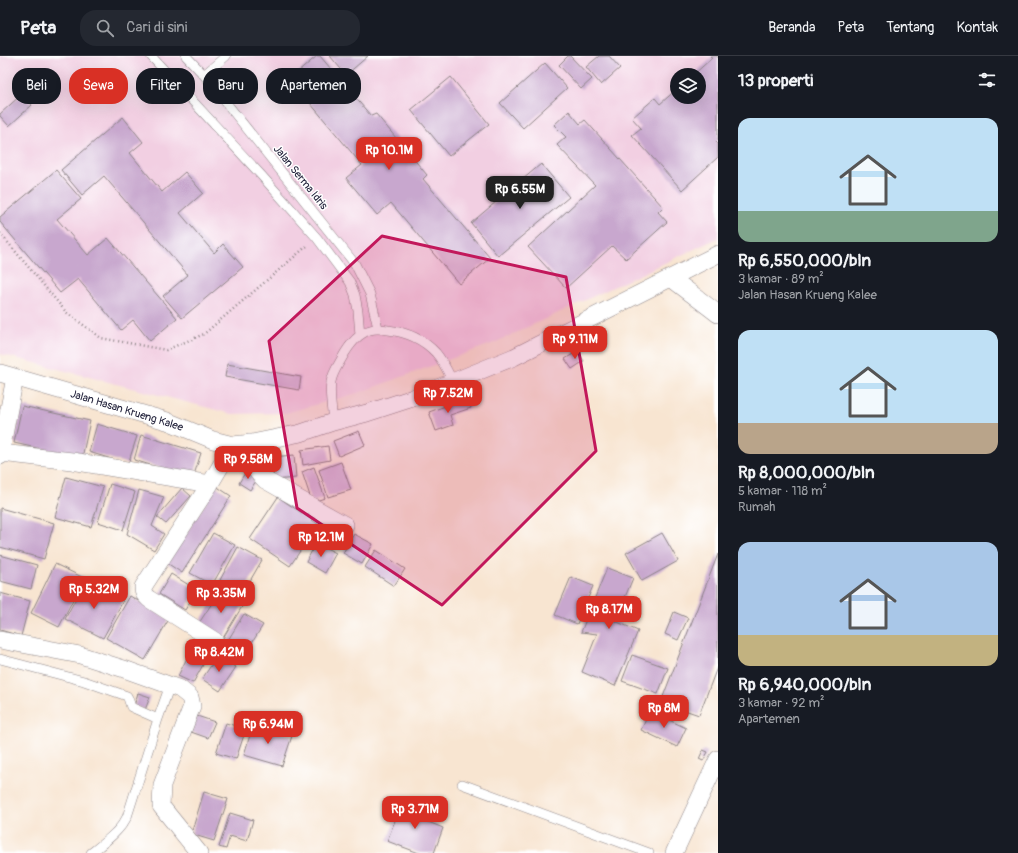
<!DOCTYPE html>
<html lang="id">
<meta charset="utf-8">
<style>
:root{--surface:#171b24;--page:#242831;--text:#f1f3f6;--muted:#9ea1a6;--line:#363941;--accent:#d93025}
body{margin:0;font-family:Pangolin,sans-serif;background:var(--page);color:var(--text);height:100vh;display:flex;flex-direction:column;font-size:15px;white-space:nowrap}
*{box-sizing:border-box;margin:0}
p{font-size:13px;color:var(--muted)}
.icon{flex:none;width:22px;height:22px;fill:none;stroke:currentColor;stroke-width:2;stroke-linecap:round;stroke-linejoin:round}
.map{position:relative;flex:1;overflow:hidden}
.side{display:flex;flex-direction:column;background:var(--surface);width:300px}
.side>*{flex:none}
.guide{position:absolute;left:12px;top:12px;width:380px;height:36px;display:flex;gap:8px}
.tools{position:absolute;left:670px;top:12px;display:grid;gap:8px}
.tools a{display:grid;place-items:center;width:36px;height:36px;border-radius:50%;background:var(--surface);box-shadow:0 4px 16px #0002;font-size:20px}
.price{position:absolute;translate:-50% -34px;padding:0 9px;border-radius:8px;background:var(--accent);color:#fff;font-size:13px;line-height:26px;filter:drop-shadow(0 1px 2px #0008)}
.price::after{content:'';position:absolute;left:50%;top:24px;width:12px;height:9px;margin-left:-6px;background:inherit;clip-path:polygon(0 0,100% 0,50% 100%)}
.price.current{background:#222;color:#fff}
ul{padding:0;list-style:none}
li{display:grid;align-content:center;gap:8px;height:212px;padding:0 20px}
li span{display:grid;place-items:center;height:124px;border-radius:12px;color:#555}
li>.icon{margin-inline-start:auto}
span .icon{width:72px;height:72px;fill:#fffc;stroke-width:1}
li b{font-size:17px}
h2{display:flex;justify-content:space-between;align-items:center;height:48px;padding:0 20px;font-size:17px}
.pill{padding:0 14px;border-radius:16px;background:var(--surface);box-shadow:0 4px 16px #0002;font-size:14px;line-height:36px}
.pill.current{background:var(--accent);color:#fff}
header{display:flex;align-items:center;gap:24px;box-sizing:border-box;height:56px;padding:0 20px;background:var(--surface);border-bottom:1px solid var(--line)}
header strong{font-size:19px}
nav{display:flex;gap:22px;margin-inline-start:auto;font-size:14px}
.search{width:280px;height:36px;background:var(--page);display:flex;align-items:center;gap:10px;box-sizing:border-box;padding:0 14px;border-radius:16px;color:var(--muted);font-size:15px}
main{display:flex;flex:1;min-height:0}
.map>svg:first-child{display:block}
.built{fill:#f2cfe2;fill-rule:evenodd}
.building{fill:#c8a7ce}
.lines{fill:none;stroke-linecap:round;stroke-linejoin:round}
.service-casing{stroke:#8d8486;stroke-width:10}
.minor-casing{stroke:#8d8486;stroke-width:18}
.path{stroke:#8d8486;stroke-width:2.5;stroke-dasharray:1 3;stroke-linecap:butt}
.service{stroke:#fff;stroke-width:9}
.minor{stroke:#fff;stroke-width:17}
.marked{fill:#c2185b;fill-opacity:0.2;stroke:#c2185b;stroke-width:3;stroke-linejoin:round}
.labels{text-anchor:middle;stroke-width:3;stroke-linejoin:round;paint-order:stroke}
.street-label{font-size:11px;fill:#22223b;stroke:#fff}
</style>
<header>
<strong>Peta</strong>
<div class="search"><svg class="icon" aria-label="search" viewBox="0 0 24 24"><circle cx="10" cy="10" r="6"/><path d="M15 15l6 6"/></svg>Cari di sini</div>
<nav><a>Beranda</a><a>Peta</a><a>Tentang</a><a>Kontak</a></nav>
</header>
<main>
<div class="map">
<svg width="718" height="797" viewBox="0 0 718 797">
<rect width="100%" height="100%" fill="#fff"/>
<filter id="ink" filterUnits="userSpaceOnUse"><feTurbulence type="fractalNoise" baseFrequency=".025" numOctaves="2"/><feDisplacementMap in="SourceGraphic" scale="8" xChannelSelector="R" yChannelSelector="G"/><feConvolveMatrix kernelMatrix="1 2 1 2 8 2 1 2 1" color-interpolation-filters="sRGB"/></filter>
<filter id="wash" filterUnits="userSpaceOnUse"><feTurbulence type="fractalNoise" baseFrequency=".012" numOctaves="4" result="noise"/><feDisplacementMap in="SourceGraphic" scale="16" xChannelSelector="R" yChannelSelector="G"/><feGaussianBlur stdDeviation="0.9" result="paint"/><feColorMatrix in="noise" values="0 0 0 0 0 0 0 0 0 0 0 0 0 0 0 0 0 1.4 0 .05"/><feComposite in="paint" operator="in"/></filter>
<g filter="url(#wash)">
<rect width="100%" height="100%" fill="#f8e5d1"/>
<path class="built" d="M0 0H718V182L494 287 358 337 286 357 232 358 0 298ZM677 19H699V41H677Z"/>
<g id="blocks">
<path class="building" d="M317 0H320L371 60 376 58 427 119 423 123 490 202 459 228 391 147 377 159 346 122 362 109 290 23Z
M330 0H368L346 19Z
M568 0H570L592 23 581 33 559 9Z
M599 0H609L620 12 601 29 586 11Z
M710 0H718V84L716 86 718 88V101L682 134 632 79 641 72 632 62 655 42 660 48 677 33V41H699V19H693L712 2Z
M545 7 567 32 523 72 500 47Z
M451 21 489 68 449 100 411 54Z
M22 38 32 49 9 70 0 60V58Z
M569 55 580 68 585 64 663 151 658 156 667 166 626 203 612 190 566 232 528 191 595 129 557 89 566 81 554 69Z
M123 61 143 86 130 97 162 136 185 116 203 137 180 157 214 197 223 188 243 211 182 262 163 240 188 219 104 120 82 139 61 114Z
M541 108 569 141 498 200 471 167Z
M56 114 81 143 57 163 88 199 108 182 177 262 150 285 133 264 121 274 78 223 60 237 0 166V161Z
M578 295 584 305 572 313 565 303Z
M227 308 301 321 299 334 225 321Z
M468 342 471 352 450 359 453 369 436 375 429 356Z
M22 350 90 365 82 402 14 387Z
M97 368 137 380 128 408 89 396Z
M359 375 365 389 339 400 333 385Z
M141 379 201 397 193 422 134 404Z
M328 390 330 404 303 409 301 394Z
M294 399 296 422 274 424 272 401Z
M341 406 351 434 328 441 319 414Z
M314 411 325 442 312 446 302 416Z
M246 415 258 422 250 434 239 427Z
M66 421 103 431 91 471 55 461Z
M110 428 135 436 123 474 98 466Z
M216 430 231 440 182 517 167 507Z
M182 432 191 440 166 468 157 461Z
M139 434 164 441 152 470 164 478 154 494 127 478Z
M278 441 318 468 290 510 250 483Z
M0 452 54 467 44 503 0 491Z
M213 477 235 489 212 529 190 517Z
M662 477 678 505 642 525 626 497Z
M354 478 373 488 362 508 343 497Z
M316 487 336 497 325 517 306 506Z
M238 491 262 504 243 537 220 524Z
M376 494 405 513 394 530 365 511Z
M718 498V609L699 659 661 646Z
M0 499 37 509 31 533 0 525Z
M55 508 84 522 59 571 31 557Z
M607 512 633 522 615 565 638 575 615 630 582 616 597 578 581 576Z
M171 518 197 534 185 554 159 538Z
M571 521 593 530 577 568 555 559Z
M85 525 123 545 103 582 65 563Z
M220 535 243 549 223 582 199 567Z
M0 537 30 545 21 580 0 574Z
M130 540 169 563 145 604 106 582Z
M674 556 688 562 678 584 665 578Z
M244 558 263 569 240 606 222 594Z
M194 588 210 596 193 627 178 620Z
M218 599 236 611 220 635 202 623Z
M632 599 668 612 658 638 622 625Z
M138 637 150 641 145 654 134 650Z
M650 655 686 672 677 691 641 674Z
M197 660 215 666 208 682 191 676Z
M226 667 246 673 236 703 216 697Z
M253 669 292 680 282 710 244 699Z
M703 694 708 696 703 705 699 703Z
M204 736 228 743 214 785 191 778Z
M403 744 430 755 426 765 443 772 434 797H419L387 785Z
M230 757 253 764 247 785 230 780 226 793 219 791Z"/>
</g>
</g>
<g filter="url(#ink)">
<use href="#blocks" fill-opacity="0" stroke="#8d8486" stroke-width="1"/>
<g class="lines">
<defs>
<path id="service" d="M151 0 261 119 317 182 350 226 355 239 358 255 360 279
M186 0 204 19 355 208 370 238 378 272
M204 19 226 0
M333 366C332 354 329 338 331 326 332 318 338 309 342 302 348 291 357 278 370 274 376 272 382 273 388 274 406 276 423 283 436 297 443 305 448 316 453 326
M0 603 84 625 127 640 128 642 131 651 158 663
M462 728 649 797
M91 797C105 786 119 776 127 761L158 663 170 629"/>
<path id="minor" d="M671 222 718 258
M0 317 167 365 213 384 233 389 252 387 301 377 333 366 367 357 413 342 514 301 718 198
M249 387C251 404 252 412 265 424L345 469
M1 397 72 405 210 428
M0 400 15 321
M0 584 80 599 124 613 180 633 190 641 192 650 162 729 161 750 199 797
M215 585 149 543C144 539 143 537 143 531L210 428 233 389
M674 797 718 703"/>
</defs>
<use href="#service" class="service-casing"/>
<use href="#minor" class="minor-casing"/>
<path class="path" d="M0 177 66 256 101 282 166 294 204 278 307 190"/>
<use href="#service" class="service"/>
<use href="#minor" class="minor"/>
</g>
</g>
<path class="marked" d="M382 180 566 221 596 395 442 549 297 452 269 285Z"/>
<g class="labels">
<g class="street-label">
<text transform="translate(301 121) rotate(51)" y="4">Jalan Serma Idris</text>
<text transform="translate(127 354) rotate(17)" y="4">Jalan Hasan Krueng Kalee</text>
</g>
</g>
</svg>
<div class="tools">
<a><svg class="icon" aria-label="layers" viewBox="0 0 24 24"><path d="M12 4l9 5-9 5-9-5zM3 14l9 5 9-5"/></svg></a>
</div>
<b class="price" style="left:389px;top:115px">Rp 10.1M</b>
<b class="price current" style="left:520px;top:154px">Rp 6.55M</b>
<b class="price" style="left:575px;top:304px">Rp 9.11M</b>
<b class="price" style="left:448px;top:358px">Rp 7.52M</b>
<b class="price" style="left:248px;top:424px">Rp 9.58M</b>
<b class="price" style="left:321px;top:502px">Rp 12.1M</b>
<b class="price" style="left:94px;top:554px">Rp 5.32M</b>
<b class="price" style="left:221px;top:558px">Rp 3.35M</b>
<b class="price" style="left:609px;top:574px">Rp 8.17M</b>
<b class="price" style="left:219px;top:617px">Rp 8.42M</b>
<b class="price" style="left:664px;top:673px">Rp 8M</b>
<b class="price" style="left:268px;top:689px">Rp 6.94M</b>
<b class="price" style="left:415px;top:774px">Rp 3.71M</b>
<div class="guide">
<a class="pill">Beli</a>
<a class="pill current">Sewa</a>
<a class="pill">Filter</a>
<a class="pill">Baru</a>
<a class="pill">Apartemen</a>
</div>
</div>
<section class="side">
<h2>13 properti<svg class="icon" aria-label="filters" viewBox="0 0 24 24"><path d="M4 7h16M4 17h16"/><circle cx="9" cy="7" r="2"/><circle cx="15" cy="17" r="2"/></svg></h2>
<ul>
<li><span style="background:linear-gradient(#bfe0f5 75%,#7fa58c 0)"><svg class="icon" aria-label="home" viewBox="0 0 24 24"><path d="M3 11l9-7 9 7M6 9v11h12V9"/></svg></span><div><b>Rp 6,550,000/bln</b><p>3 kamar · 89 m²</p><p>Jalan Hasan Krueng Kalee</p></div></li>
<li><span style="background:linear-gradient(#bfe0f5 75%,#b9a48a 0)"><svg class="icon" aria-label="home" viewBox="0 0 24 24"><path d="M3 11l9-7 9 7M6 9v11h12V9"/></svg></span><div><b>Rp 8,000,000/bln</b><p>5 kamar · 118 m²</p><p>Rumah</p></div></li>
<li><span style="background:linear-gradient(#a9c7e8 75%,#c2b280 0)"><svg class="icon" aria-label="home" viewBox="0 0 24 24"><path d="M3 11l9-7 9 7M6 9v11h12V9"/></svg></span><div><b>Rp 6,940,000/bln</b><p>3 kamar · 92 m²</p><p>Apartemen</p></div></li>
</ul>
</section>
</main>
